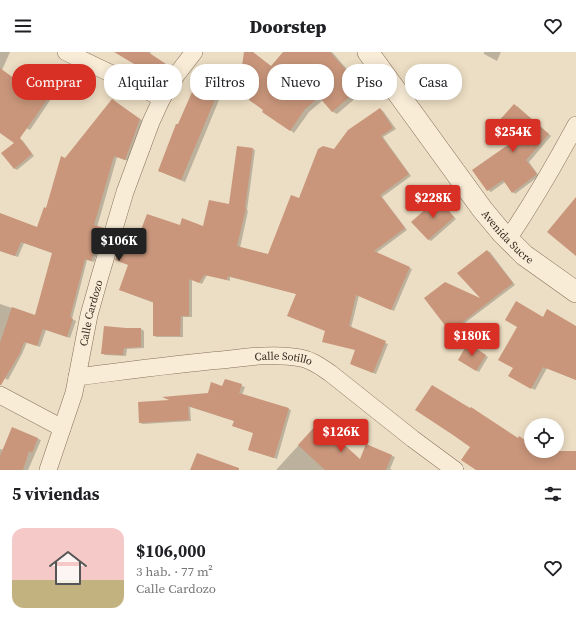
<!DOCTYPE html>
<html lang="es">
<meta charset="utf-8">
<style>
:root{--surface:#fff;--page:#f2f2f2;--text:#202124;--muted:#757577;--accent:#d93025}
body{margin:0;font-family:"Source Serif 4",serif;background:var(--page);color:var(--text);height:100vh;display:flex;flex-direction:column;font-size:15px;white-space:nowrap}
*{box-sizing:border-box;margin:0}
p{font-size:13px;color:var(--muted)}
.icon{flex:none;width:22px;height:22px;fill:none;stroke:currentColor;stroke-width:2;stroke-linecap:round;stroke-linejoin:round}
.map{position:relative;height:418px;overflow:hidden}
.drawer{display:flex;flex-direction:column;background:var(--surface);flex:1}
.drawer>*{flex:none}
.guide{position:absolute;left:12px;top:12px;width:552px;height:36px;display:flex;gap:8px}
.fabs{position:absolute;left:524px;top:366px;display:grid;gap:8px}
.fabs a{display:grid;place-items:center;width:40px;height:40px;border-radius:50%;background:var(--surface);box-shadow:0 2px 10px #0003;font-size:20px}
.price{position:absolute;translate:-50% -34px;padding:0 9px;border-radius:4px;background:var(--accent);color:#fff;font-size:13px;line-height:26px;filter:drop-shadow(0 1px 2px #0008)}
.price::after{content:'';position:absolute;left:50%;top:24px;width:12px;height:9px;margin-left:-6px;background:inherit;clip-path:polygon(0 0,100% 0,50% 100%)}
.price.active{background:#222;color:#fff}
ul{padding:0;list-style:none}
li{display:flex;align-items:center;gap:12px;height:100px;padding:0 12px}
li span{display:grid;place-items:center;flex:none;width:112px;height:80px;border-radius:12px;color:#555}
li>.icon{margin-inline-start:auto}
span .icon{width:48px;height:48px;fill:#fffc;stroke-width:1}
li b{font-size:17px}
h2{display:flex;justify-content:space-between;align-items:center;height:48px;padding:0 12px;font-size:17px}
.pill{padding:0 14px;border-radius:16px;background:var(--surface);box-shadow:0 2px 10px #0003;font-size:14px;line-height:36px}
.pill.active{background:var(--accent);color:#fff}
header{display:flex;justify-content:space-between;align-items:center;height:52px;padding:0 12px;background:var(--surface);font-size:18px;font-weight:800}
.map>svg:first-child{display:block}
.shadow{fill:#0003}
.building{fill:#c9967b}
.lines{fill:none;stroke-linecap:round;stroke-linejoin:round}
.minor-casing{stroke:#866f5b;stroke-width:18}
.tertiary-casing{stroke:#866f5b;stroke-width:22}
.minor{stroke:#f8ecd7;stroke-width:17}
.tertiary{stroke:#f8ecd7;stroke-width:21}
.labels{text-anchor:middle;stroke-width:3.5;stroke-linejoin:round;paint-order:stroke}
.street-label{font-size:11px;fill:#37291e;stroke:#f4e8d3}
</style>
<header><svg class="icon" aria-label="menu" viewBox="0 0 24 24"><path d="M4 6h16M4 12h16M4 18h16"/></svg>Doorstep<svg class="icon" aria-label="heart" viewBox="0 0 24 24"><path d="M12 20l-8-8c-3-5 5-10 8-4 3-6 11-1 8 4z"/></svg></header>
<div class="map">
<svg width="576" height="418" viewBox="0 0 576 418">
<rect width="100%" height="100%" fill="#ecdec4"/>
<path class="shadow" d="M0 0H10L2 18 24 34 29 31 51 47 30 78 12 69 0 79Z
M121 0H151L150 2 170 16 162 27 119 2Z
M245 0H252L272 15 284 0H332L365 38 337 62 333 60 323 48 309 60 294 81 264 58 252 45Z
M484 0H501L497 9 484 2Z
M220 34 224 36 185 130 159 119 179 74Z
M115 50 143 69 128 109 117 105 97 175 106 179 99 202 97 201 94 210 87 208 72 267 76 269 70 286 46 278 40 295 27 290 22 302 8 328 0 323V252L36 264 53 201 24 191 18 205 0 199V162L38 176 47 157 66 107Z
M517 54 551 84 529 110 539 124 515 142 513 140 505 130 491 140 488 138 474 119 517 88Z
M380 57 383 59 396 77 383 85 411 124 382 145 407 178 376 201 412 217 394 259 359 243 351 276 388 292 376 322 353 313 356 298 326 279 297 242 230 225V229L207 223 202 232 192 227V265H183V285H156L154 283V251L120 238 138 190 204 175 230 154 253 97 255 98 247 158 248 159 240 196 269 203 299 148 334 98Z
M20 87 23 89 34 104 17 118 14 116Z
M438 147 456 167 431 189 428 187Z
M487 199 490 200 515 233 453 280 450 279 484 249Z
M543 266 576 277V328L547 316 535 338 510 324Z
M126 277H141L144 279V296L127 297 126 304 105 303 102 301Z
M468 293 488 305 479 320 459 308Z
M225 328 245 335 242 343 291 358 277 407 249 398 254 381 233 374 235 369 190 355 191 369 143 372 140 371 172 348 208 342 223 335Z
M319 371 360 408 366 393 395 405 390 417 393 418H276Z
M13 376 41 388 28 418H0V397L4 398Z"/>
<path class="building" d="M114 0H148L166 12 156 25Z
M244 0H253L271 14 283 0H330L361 35 332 60 319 45 305 57 290 79 262 60 263 58 249 48 251 45 239 36Z
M0 16 23 33 26 28 49 45 20 86 32 102 14 117 1 101 14 91 0 81Z
M199 24 221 33 181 128 158 119 176 72H178Z
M112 47 140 67 125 108 114 104 94 173 104 176 96 201H94L91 209 85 207 70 265 73 267 67 285 43 277 37 294 24 290 20 301 1 333H0V291L12 255 35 263 52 201 21 190 15 204 0 199V161L37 175 44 155 46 156 61 104 65 106Z
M514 52 549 82 526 108 537 122 512 141 503 128 487 139 472 118 515 88 496 72Z
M380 56 393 76 381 84 409 122 380 143 405 176 374 199 410 215 391 258 356 243 349 274 386 289 373 321 350 312 355 298 322 290 325 279 287 264 296 242 228 224 227 228 204 223 199 231 189 227V264H181L180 284H153V250L119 238 128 213 115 208 123 183 137 188 147 162 180 173 182 166 203 174 209 148 229 152 237 94 253 96 245 156H246L237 194 268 202 291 143 299 146 318 97 323 94 334 97 348 78Z
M576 145V204L547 180Z
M438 146 454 165 428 188 411 170Z
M487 198 513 231 450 280 424 246 445 230 480 246 457 221Z
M516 249 543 265 547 257 576 274V328L543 315 531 337 508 324 513 316 498 308 517 275 505 268Z
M104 274 126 276H141V295L124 296 123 303 101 302Z
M468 291 486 303 476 319 458 308Z
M225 327 242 332 239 341 289 356 274 406 248 398 253 381 232 374 234 369 188 354 189 368 139 371 138 350 169 348 162 345 208 341 211 330 222 334Z
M432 333 470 356 471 355 518 386 519 384 531 392V399H576V418H476L461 408 470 395 453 383 415 358Z
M319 370 360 407 366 392 392 403 386 418H325L298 393Z
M12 375 38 386 32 401 29 399 23 418H0V404Z
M197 401 239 416V418H190Z"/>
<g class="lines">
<defs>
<g id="minor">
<path d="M66 0 162 46"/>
<path d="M508 187C533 150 555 112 576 73"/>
<path id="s1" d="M77 325C125 319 174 312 222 308 247 305 276 301 301 306 312 308 321 315 330 321L413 387 455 418"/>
<path d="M0 343 62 376"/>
<path id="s2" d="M48 418 74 341 89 263 100 224 125 140 151 70 162 46 177 22 194 0"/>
</g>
<g id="tertiary">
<path id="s3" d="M368 0 482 157 502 181 524 203 576 240"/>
</g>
</defs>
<use href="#minor" class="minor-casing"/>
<use href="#tertiary" class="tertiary-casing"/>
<use href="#minor" class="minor"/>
<use href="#tertiary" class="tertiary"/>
</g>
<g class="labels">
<g class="street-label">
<text dy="4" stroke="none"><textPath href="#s3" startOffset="232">Avenida Sucre</textPath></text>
<text dy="4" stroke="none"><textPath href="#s2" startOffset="163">Calle Cardozo</textPath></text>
<text dy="4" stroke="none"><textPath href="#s1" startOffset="208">Calle Sotillo</textPath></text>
</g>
</g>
</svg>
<div class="fabs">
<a><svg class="icon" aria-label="locate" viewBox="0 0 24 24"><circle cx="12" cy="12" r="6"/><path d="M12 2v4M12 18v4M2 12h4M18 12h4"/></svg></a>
</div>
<b class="price" style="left:513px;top:101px">$254K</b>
<b class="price" style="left:433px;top:167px">$228K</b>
<b class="price active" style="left:119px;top:210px">$106K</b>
<b class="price" style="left:472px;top:305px">$180K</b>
<b class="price" style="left:341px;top:401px">$126K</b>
<div class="guide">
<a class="pill active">Comprar</a>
<a class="pill">Alquilar</a>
<a class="pill">Filtros</a>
<a class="pill">Nuevo</a>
<a class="pill">Piso</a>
<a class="pill">Casa</a>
</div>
</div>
<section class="drawer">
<h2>5 viviendas<svg class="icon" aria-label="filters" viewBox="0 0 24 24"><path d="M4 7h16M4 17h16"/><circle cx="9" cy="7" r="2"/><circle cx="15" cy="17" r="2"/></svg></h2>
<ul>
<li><span style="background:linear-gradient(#f6c9c9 65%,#c2b280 0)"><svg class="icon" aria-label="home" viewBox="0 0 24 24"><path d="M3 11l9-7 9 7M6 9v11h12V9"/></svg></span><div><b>$106,000</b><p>3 hab. · 77 m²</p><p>Calle Cardozo</p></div><svg class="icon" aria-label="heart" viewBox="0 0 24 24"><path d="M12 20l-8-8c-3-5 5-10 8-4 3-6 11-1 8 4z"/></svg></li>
</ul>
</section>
